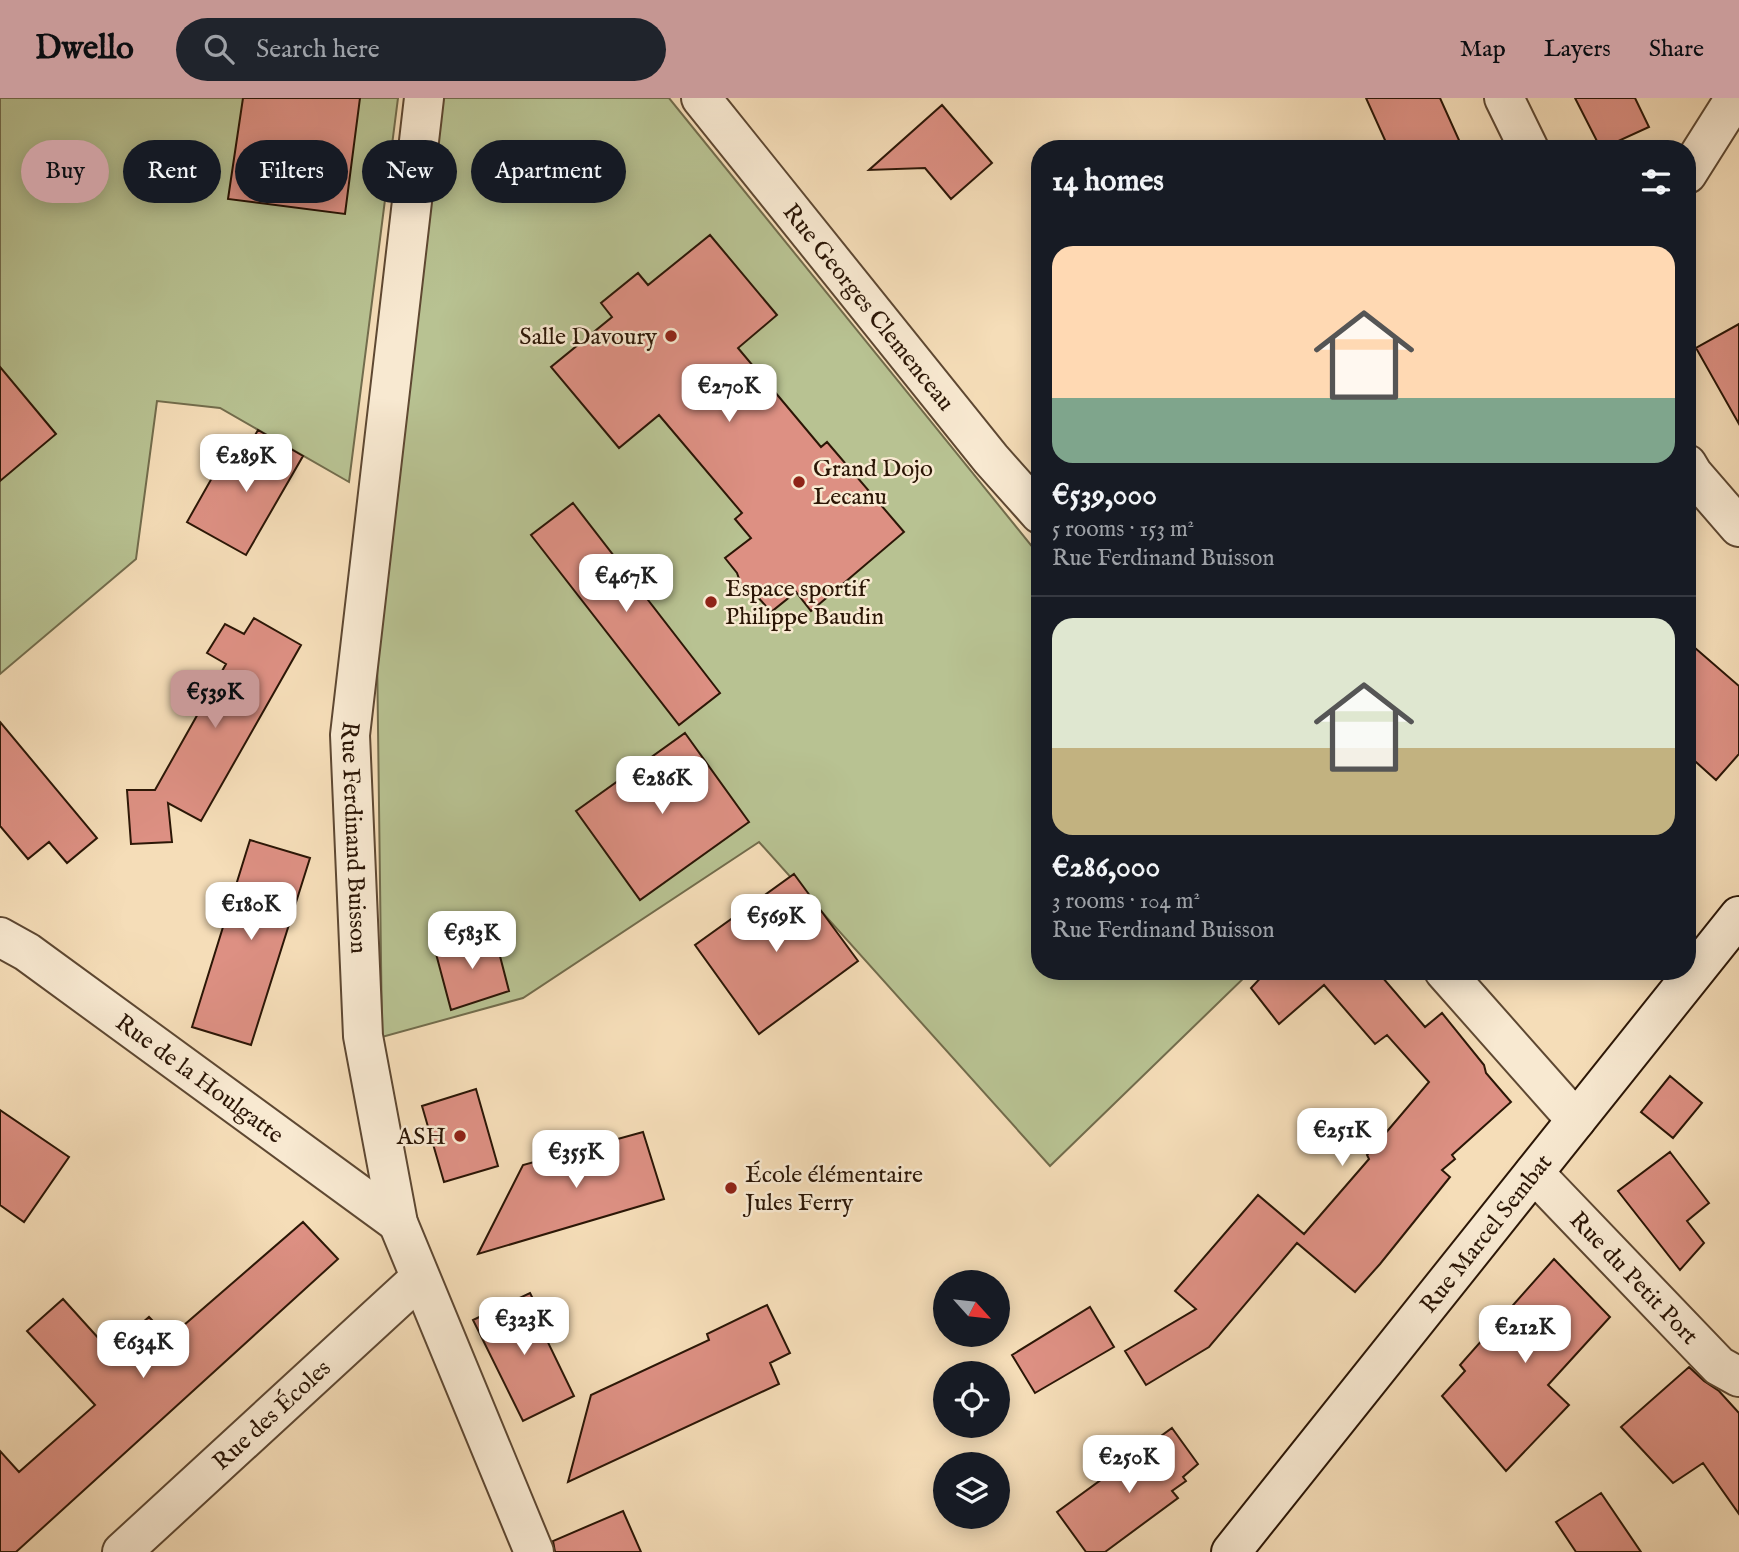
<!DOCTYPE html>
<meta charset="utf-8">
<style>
:root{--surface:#171b24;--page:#20242c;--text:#f1f3f6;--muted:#9ea1a6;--line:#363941;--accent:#c59692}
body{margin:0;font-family:"IM FELL English",serif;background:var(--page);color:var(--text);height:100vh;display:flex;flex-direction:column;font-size:26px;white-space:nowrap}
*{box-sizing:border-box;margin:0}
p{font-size:23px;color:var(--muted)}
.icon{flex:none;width:38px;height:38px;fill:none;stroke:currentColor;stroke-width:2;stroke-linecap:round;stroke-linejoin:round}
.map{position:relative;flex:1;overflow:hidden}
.sheet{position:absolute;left:1031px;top:42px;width:665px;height:840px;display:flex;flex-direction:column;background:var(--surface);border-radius:28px;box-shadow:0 4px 18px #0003}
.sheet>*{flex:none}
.guide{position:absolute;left:21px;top:42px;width:665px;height:63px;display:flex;gap:14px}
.needle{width:46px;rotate:117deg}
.tools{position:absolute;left:933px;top:1172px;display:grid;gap:14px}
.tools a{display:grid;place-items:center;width:77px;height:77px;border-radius:50%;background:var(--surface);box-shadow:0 4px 18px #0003;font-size:35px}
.price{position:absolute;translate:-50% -60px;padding:0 16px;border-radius:14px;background:#fff;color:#222;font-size:23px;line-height:46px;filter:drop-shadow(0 2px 4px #0008)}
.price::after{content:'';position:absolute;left:50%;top:42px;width:21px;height:16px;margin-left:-10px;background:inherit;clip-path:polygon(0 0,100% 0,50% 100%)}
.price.current{background:var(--accent);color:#111}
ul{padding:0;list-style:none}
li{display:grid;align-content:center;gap:14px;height:371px;padding:0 21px}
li+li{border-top:2px solid var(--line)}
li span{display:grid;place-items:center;height:217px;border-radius:21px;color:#555}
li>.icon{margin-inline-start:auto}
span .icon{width:126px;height:126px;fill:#fffc;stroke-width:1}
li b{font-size:30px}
h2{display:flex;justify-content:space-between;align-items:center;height:84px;padding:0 21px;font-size:30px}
.pill{padding:0 24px;border-radius:32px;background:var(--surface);box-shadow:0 4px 18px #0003;font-size:24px;line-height:63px}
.pill.current{background:var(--accent);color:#111}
header{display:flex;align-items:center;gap:42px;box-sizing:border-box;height:98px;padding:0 35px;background:var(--accent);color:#111}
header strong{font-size:33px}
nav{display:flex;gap:38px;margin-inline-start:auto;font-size:24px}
.search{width:490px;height:63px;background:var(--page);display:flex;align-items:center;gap:18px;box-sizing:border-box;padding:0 24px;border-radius:38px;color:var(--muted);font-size:26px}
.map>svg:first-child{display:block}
.green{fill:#b8c292;stroke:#726c4c;stroke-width:2}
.building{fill:#dd9083;stroke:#2b1606;stroke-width:2}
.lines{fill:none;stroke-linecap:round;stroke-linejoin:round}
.minor-casing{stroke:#5e4832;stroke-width:42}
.secondary-casing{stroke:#2b1606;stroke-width:42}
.minor{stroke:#f8e9d1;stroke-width:38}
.secondary{stroke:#f8e9d1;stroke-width:38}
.poi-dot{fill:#8f2418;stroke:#f8e9d1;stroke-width:2.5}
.labels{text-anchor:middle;stroke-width:5;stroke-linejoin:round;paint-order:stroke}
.street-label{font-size:24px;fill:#2b1606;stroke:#f8e9d1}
.poi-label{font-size:24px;fill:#2b1606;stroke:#f8e9d1;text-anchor:start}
</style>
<header>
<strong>Dwello</strong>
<div class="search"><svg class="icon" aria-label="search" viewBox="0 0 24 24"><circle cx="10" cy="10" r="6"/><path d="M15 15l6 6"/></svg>Search here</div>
<nav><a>Map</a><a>Layers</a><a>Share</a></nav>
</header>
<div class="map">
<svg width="1739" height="1454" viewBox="0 0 1739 1454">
<rect width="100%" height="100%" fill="#f5ddb8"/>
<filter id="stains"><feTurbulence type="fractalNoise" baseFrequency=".00286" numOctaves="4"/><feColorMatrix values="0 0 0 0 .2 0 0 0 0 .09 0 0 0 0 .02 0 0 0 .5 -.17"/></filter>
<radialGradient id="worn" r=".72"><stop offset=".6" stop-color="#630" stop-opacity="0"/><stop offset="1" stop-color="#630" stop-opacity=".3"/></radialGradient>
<path class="green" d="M0 0H398L349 384 220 310 157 303 136 461 0 576Z
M436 0H669L1039 457 1040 873H1251L1050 1068 759 744 523 900 382 939 377 552Z"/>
<path class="building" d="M243 0H360L345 116 228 101Z
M1366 0H1440L1463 51H1389Z
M1575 0H1635L1649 29 1601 51Z
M942 7 992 65 951 101 925 70 869 72Z
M710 137 777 217 738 250 821 349 827 344 904 434 811 513 796 494 771 514 757 498 744 495 737 475 725 460 751 440 735 421 742 415 659 317 619 350 551 269 612 219 601 205 638 175 648 187Z
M1739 226V326L1696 250Z
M0 269 56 336 0 383Z
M258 332 303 358 246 457 187 424 217 371 231 379Z
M573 405 720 595 679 627 531 437Z
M254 520 301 547 201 723 168 705 172 744 131 746 127 692H155L226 566 207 555 225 526 244 536Z
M1687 543 1739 588V656L1716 682 1687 656Z
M0 624 97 740 67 765 49 744 28 761 0 728Z
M685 635 749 724 640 802 576 713Z
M250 742 310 760 251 947 192 929Z
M794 776 858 863 759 936 695 847Z
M494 835 509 893 451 912 435 852Z
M1267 873H1377L1425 929 1442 915 1484 967 1486 975 1511 1004 1452 1057 1455 1061 1442 1072 1450 1079 1380 1166 1355 1194 1297 1145 1209 1249 1146 1287 1125 1253 1196 1211 1175 1193 1258 1097 1304 1136 1369 1061 1367 1057 1429 984 1387 937 1375 946 1324 887 1279 926 1251 890Z
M1670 978 1702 1005 1673 1040 1641 1014Z
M476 991 498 1068 444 1084 422 1008Z
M0 1012 69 1059 24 1124 0 1107Z
M643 1034 664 1101 478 1156 523 1067Z
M1670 1054 1709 1105 1687 1123 1704 1145 1680 1172 1618 1093Z
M303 1124 338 1161 16 1454H0V1353L19 1374 95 1307 27 1233 63 1201 110 1253 149 1219 169 1240Z
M1554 1161 1610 1219 1548 1287 1569 1307 1506 1373 1442 1298 1465 1273 1460 1267Z
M530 1195 545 1225 540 1228 574 1298 523 1323 473 1222Z
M767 1207 790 1255 770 1265 779 1286 568 1384 591 1297 709 1242 707 1236Z
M1090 1209 1114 1249 1035 1295 1012 1257Z
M1689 1269 1704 1283 1719 1293 1739 1315V1416L1703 1365 1673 1385 1621 1329Z
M1172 1330 1198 1366 1183 1379 1186 1383 1172 1393 1178 1400 1105 1454H1086L1057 1414Z
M1601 1395 1641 1454H1576L1556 1424Z
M623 1413 641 1454H555L553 1443Z"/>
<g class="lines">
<defs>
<g id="minor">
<path id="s1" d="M424 0 350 637 363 938 398 1125 534 1454"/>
<path id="s2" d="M701 0 991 361 1040 416"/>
<path d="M1504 0 1529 51"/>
<path d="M1687 76 1735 0"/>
<path d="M1687 366 1693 376 1739 429"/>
<path id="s3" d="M0 839 27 854 398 1125"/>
<path d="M1444 873 1576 1022"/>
<path id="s4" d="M1534 1075 1719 1268 1739 1279"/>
<path id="s5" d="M122 1454 420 1180"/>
</g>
<g id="secondary">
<path id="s6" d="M1231 1454 1739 818"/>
</g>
</defs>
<use href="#minor" class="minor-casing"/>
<use href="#secondary" class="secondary-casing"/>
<use href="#minor" class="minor"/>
<use href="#secondary" class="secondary"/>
</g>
<g class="poi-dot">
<circle cx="671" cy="238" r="7"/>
<circle cx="799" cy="384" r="7"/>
<circle cx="711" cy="504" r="7"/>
<circle cx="460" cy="1038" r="7"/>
<circle cx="731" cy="1090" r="7"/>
</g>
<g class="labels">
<g class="street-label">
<text dy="8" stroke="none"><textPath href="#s2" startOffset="268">Rue Georges Clemenceau</textPath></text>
<text dy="8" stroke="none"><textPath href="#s1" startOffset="744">Rue Ferdinand Buisson</textPath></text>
<text dy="8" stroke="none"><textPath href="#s3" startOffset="245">Rue de la Houlgatte</textPath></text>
<text dy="8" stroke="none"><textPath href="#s6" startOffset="408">Rue Marcel Sembat</textPath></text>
<text dy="8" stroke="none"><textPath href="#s4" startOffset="145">Rue du Petit Port</textPath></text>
<text dy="8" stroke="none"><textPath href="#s5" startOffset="203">Rue des Écoles</textPath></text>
</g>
<g class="poi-label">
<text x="657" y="246" text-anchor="end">Salle Davoury</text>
<text x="813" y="378">Grand Dojo<tspan x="813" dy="28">Lecanu</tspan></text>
<text x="725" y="498">Espace sportif<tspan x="725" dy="28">Philippe Baudin</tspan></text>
<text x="446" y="1046" text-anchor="end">ASH</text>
<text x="745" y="1084">École élémentaire<tspan x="745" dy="28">Jules Ferry</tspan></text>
</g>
</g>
<rect width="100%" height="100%" filter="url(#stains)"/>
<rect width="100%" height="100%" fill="url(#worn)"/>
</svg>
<div class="tools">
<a><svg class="needle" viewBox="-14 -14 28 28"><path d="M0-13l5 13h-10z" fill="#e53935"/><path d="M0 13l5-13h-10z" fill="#9ea1a6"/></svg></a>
<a><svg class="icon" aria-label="locate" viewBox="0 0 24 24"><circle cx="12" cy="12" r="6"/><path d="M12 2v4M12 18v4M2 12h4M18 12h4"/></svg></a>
<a><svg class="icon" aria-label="layers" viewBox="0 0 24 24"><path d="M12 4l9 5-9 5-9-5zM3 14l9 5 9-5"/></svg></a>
</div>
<b class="price" style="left:729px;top:326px">€270K</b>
<b class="price" style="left:246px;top:396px">€289K</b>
<b class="price" style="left:626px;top:516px">€467K</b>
<b class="price current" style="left:215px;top:632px">€539K</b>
<b class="price" style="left:662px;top:718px">€286K</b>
<b class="price" style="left:251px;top:844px">€180K</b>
<b class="price" style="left:776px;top:856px">€569K</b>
<b class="price" style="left:472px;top:873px">€583K</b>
<b class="price" style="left:1342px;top:1070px">€251K</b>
<b class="price" style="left:576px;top:1092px">€355K</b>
<b class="price" style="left:524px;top:1259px">€323K</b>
<b class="price" style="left:1525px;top:1267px">€212K</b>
<b class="price" style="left:143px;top:1282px">€634K</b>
<b class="price" style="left:1129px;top:1397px">€250K</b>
<div class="guide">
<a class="pill current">Buy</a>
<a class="pill">Rent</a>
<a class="pill">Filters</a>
<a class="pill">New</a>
<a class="pill">Apartment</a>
</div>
<section class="sheet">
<h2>14 homes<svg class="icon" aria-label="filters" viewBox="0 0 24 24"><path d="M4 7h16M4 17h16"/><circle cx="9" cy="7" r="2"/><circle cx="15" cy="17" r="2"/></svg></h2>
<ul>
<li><span style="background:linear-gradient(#ffd9b3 70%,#7fa58c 0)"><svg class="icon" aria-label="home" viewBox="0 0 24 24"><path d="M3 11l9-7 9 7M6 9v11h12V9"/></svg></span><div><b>€539,000</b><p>5 rooms · 153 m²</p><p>Rue Ferdinand Buisson</p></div></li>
<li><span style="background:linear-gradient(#dfe7d0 60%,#c2b280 0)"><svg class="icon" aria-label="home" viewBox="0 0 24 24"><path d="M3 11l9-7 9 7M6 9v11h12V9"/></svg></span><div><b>€286,000</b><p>3 rooms · 104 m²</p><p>Rue Ferdinand Buisson</p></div></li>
</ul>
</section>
</div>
